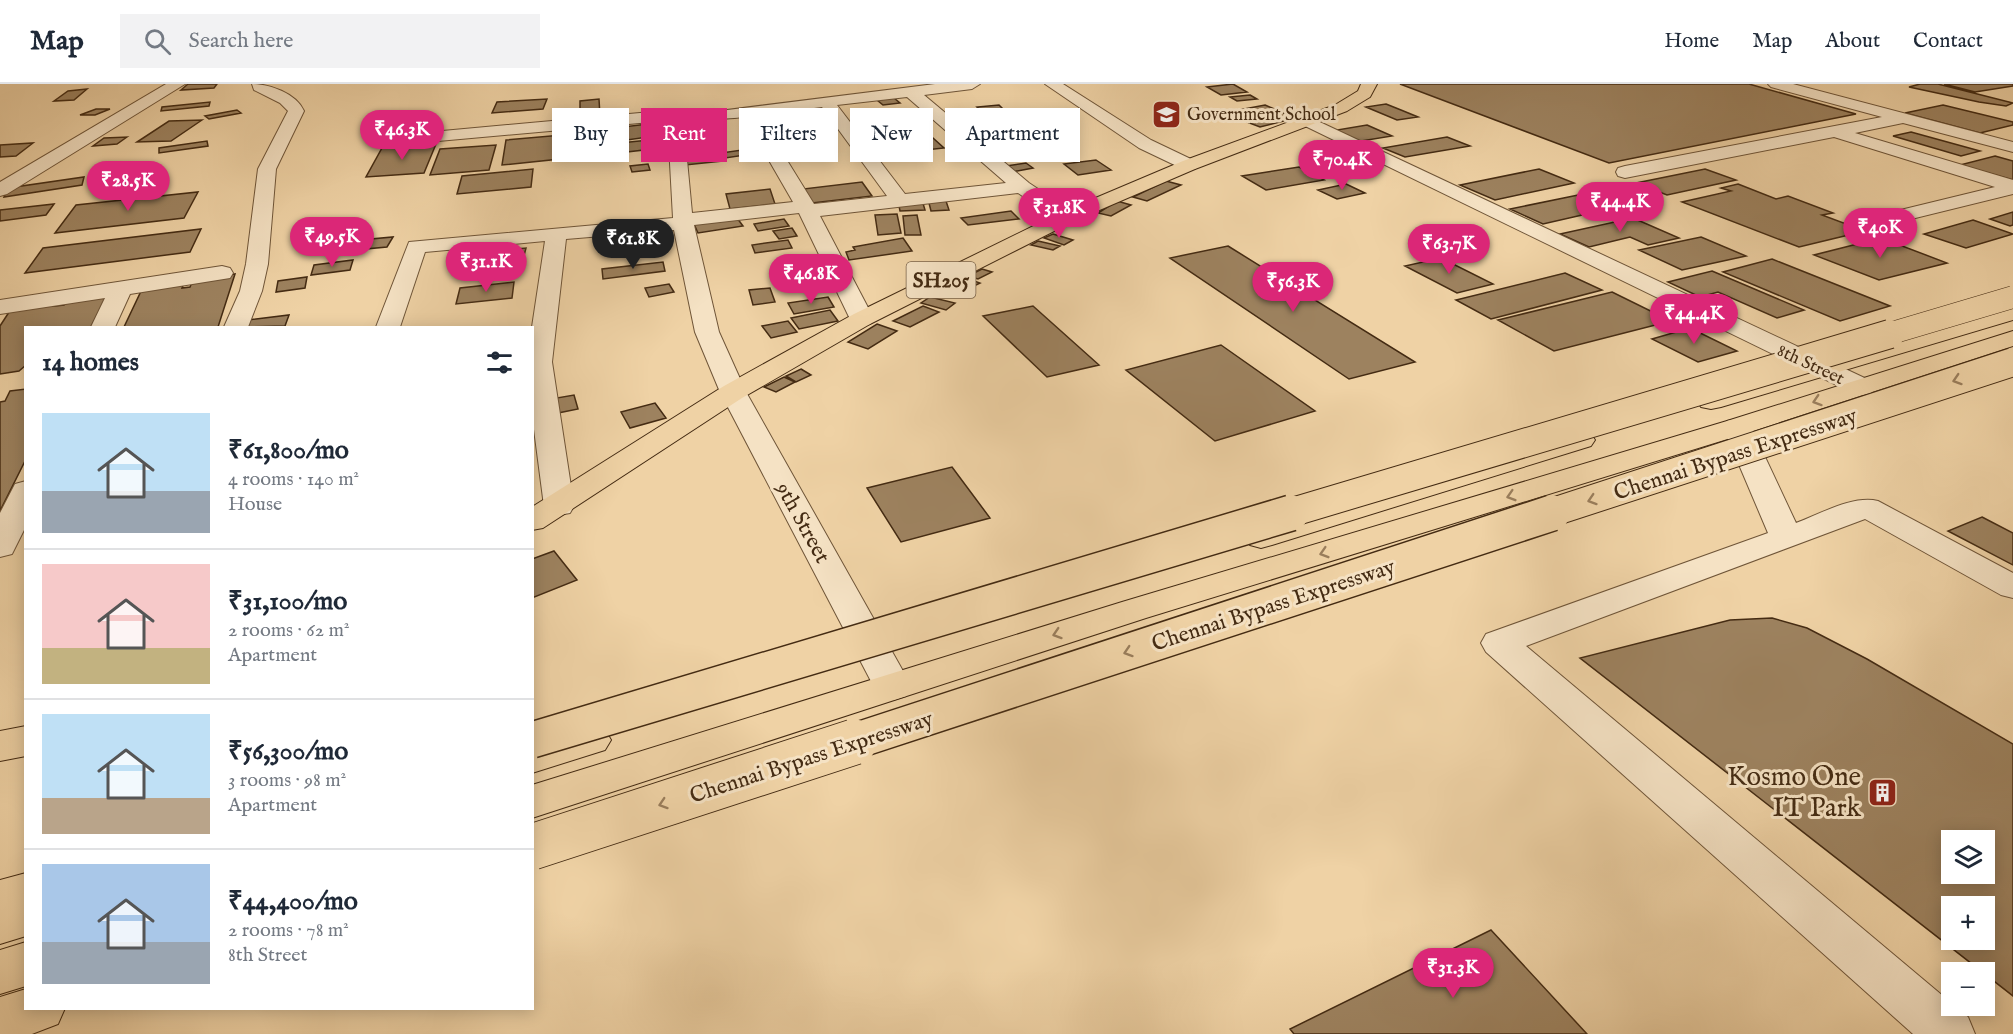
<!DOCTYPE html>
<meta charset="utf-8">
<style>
:root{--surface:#fff;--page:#f2f2f3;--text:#1f2937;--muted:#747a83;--line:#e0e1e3;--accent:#db2777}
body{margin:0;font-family:"IM FELL English",serif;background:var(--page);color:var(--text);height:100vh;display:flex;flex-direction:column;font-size:22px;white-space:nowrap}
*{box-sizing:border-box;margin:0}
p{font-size:20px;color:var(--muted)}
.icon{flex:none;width:33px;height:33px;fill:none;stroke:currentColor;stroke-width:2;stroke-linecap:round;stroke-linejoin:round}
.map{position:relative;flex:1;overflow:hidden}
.sheet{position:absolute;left:24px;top:242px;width:510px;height:684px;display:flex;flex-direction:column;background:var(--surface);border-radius:0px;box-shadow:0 3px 15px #0003}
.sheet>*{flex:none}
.guide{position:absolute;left:552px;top:24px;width:570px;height:54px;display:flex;gap:12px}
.fabs{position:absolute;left:1941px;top:746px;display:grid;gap:12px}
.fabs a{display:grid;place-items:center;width:54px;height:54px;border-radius:0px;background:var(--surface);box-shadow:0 3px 15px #0003;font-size:30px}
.price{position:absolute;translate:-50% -51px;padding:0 14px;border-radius:21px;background:var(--accent);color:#fff;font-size:20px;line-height:39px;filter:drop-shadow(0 2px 3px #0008)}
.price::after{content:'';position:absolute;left:50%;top:36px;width:18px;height:14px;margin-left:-9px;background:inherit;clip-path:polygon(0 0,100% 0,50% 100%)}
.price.on{background:#222;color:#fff}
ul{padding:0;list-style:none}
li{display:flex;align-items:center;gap:18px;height:150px;padding:0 18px}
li+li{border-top:2px solid var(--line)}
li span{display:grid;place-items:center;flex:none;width:168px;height:120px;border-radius:0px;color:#555}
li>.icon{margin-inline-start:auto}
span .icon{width:72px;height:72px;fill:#fffc;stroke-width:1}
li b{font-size:26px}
h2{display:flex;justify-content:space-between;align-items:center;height:72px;padding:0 18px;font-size:26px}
.tag{padding:0 21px;border-radius:0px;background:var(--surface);box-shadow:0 3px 15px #0003;font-size:21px;line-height:54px}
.tag.on{background:var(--accent);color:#fff}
header{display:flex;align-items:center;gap:36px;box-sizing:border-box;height:84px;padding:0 30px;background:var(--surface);border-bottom:2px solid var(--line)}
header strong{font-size:28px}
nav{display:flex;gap:33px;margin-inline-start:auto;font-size:21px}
.search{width:420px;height:54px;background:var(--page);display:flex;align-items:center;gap:15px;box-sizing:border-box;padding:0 21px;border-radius:0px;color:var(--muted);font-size:22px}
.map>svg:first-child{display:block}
.building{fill:#9d825f;stroke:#442b13;stroke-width:1.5;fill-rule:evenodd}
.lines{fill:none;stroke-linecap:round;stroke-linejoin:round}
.minor-casing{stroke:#6f5538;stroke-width:2}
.major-casing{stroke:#442b13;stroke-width:2}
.highway-casing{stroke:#442b13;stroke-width:2}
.minor{fill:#f5e2c4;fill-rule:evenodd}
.major{fill:#efd2a5;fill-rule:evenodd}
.highway{fill:#efd2a5;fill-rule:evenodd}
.highway-bridge-far3-casing{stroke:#442b13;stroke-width:23;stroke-linecap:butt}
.highway-bridge-far2-casing{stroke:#442b13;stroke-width:30;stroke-linecap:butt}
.highway-bridge-far1-casing{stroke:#442b13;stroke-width:38;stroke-linecap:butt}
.highway-bridge-casing{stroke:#442b13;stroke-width:47;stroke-linecap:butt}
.highway-bridge-far3{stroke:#efd2a5;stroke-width:22}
.highway-bridge-far2{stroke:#efd2a5;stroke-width:28}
.highway-bridge-far1{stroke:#efd2a5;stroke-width:35}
.highway-bridge{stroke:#efd2a5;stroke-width:45}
.oneway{stroke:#9a7e5c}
.labels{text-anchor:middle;stroke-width:6;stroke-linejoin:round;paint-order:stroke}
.far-poi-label{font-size:18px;fill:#442b13;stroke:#f5e2c4;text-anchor:start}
.far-street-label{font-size:18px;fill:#442b13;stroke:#f5e2c4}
.shield{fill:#f5e2c4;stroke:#796248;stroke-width:1.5}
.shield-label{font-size:21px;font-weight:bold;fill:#442b13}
.street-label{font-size:22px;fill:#442b13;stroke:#f5e2c4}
.near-poi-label{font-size:27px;fill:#442b13;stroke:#f5e2c4;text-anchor:end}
</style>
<header>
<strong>Map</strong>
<div class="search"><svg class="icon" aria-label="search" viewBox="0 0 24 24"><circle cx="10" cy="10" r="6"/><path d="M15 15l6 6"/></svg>Search here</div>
<nav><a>Home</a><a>Map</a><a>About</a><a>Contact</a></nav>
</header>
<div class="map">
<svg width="2013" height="950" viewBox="0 0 2013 950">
<rect width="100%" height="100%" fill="#efd2a5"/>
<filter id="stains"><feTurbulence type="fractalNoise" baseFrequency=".00333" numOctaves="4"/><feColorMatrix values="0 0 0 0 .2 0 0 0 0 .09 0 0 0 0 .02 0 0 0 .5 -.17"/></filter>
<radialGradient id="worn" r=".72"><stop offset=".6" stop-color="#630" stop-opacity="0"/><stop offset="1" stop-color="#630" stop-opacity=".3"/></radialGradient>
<path class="building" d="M188 0H217L214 4 181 6Z
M1233 0 1247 8 1221 11 1207 3Z
M1400 0H1749L1856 30 1609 79Z
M1920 0H1938L2013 19 2006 22 1979 18 1909 3Z
M1944 0H2013V2L1975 8Z
M87 5 74 16 54 17 68 7Z
M1250 11 1257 15 1237 17 1230 13Z
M894 14 900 19 883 21 877 16Z
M547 15 543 25 492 29 497 18Z
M599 15 600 32 580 34V17Z
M210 18 209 22 161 27 162 23Z
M1386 20 1401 26 1418 33 1397 36 1366 23Z
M999 21 1006 28 985 30 977 23Z
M1265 21 1295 34 1260 43 1223 29Z
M1943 21 2013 38V41L1980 49 1905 29Z
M96 25H110L95 31H80Z
M237 26 241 29 209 35 205 32Z
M878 26 884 32 860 34 855 28Z
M775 29 781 34 762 37 757 31Z
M808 32 818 43 802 45 792 34Z
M202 36 171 57 137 58 169 37Z
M648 40 655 52 620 57 614 44Z
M1367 41 1392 52 1355 58 1331 47Z
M1021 46 1028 54 979 59 972 51Z
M814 48 817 54 796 56 793 50Z
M1911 48 1980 67 1961 72 1893 52Z
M562 51 560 75 502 81 506 56Z
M127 53 117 60 93 62 104 54Z
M1447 53 1470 62 1405 73 1383 64Z
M933 54 944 64 925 66 915 57Z
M649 56 652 65 593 72 591 62Z
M207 57 208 62 159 69V64Z
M1067 58 1078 66 1055 69 1044 61Z
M33 59 16 72 0 73V61Z
M436 60 424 89 366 93 382 64Z
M496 61 489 86 430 91 440 65Z
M749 65 752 70 725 74 721 69Z
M718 68 722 77 685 81 682 72Z
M1995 72 2013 77V96L1960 81Z
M1096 76 1111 86 1078 91 1064 80Z
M1026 79 1033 84 1007 89 999 83Z
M648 80 650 86 632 88 630 82Z
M1299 83 1324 96 1266 106 1242 92Z
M533 85 531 103 457 110 462 92Z
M1539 85 1574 99 1495 116 1460 101Z
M1705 85 1736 96 1667 111 1636 99Z
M84 93 82 101 4 113 8 104Z
M1166 97 1181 101 1147 117 1133 113Z
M862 98 872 112 812 119 803 105Z
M1346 100 1365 109 1337 115 1318 106Z
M1738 100 1776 115 1788 112 1833 129 1822 131 1865 147 1799 163 1682 118 1731 107 1721 104Z
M770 105 775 120 730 125 726 110Z
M198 108 184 134 55 149 76 121Z
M1583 110 1617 123 1543 140 1510 125Z
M945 114 949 126 931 127 928 115Z
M922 116 925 126 900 127 898 117Z
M1117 117 1131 121 1111 132 1098 129Z
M54 120 46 131 0 137V126Z
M1011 127 1019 135 968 141 961 134Z
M2013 128V141L2010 142 1990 135Z
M897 130 901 149 878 151 875 131Z
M917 131 921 151H905L903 132Z
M737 134 743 142 698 149 694 140Z
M1633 134 1679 154 1648 161 1630 153 1589 163 1560 150Z
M784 135 789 142 758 147 754 140Z
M1973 136 2013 150 1966 164 1924 150Z
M792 144 797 152 779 155 773 147Z
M201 145 190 168 25 189 43 164Z
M1053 150 1073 156 1064 161 1044 154Z
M393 153 387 163 354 166 360 156Z
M1701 153 1746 172 1682 186 1639 166Z
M903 154 912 167 849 176 846 168 855 166 853 163Z
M1881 154 1947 179 1879 196 1814 171Z
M788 156 792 164 755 169 752 161Z
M1038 157 1060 162 1053 166 1031 161Z
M1228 162 1415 278 1349 295 1170 174Z
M526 164 521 183 491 185 497 167Z
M1441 174 1493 200 1457 209 1405 182Z
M1772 175 1890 222 1840 237 1723 188Z
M353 176 350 186 311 191 314 181Z
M663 178 665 187 603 195 602 185Z
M982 185 992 188 978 195 968 192Z
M1712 187 1804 226 1777 234 1718 208 1700 213 1668 198Z
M1565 189 1602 206 1491 235 1456 216Z
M235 190 218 243H124L143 203 184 199 182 204 190 203 192 198 201 195Z
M307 193 305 204 276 208 278 197Z
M963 193 980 199 972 203 955 197Z
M514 198 512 214 456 220 460 204Z
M669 200 674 208 649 213 645 204Z
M948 200 967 206 955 212 936 206Z
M770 204 775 218 753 221 749 206Z
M109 208 91 243H26V281L19 287 0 290V242L13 222 57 217 54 222 64 221 67 216Z
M1612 208 1671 237 1554 267 1498 236Z
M828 213 834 223 794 230 788 219Z
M930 213 955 219 946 226 921 219Z
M923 222 939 228 910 243 893 237Z
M1033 222 1099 281 1047 293 983 232Z
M830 226 838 237 799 245 791 234Z
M289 231 285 242 244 243 247 236Z
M788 237 797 248 771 254 762 242Z
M877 240 897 247 868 265 848 258Z
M1690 244 1737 267 1698 278 1652 255Z
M1221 261 1315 327 1215 357 1126 286Z
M801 285 811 291 796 298 786 292Z
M784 293 795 298 776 308 764 303Z
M26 305V375L0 427V318L5 317 10 307Z
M574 311 578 325 548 331 545 316Z
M655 319 666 334 630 344 621 328Z
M952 383 990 434 901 458 867 404Z
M1982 433 2013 449V481L1948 447Z
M554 467 577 496 532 514V475Z
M1772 534 1807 544 1867 575 2013 660V912L1580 574 1730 536ZM1952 756H1984V789H1952ZM1952 822H1984V855H1952Z
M1491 846 1587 950H1294L1290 945Z"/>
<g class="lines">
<defs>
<path id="minor" d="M166 0H185L7 110 0 112V98Z
M252 0C269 0 296 9 304 27L276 85 268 180 262 207 248 243H224L240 207 246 180 258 85 288 27 280 19 254 6Z
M935 0H980L972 5 924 11 1029 99 1074 129 1077 133 1074 137H1060L1018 109 820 132 874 235 870 240 862 242 854 240 850 235 799 129 694 141 719 248 746 308 912 603 906 612 893 616 880 612 874 603 720 308 695 248 674 146 566 155 552 278 574 422 570 429 559 431 548 429 544 422 532 330V243L545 157 425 168 400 243H376L409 158 673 134 668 43 672 38 662 37 405 60 399 59 396 55 399 51 662 27 687 31ZM907 13 1006 99 905 110 837 21ZM822 23 887 112 814 120 759 31ZM744 33 793 118 692 129 684 44C695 35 729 35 744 33Z
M1045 0H1063L1151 56 1195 77 1198 81 1195 85H1183L1139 64Z
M1768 0H1793L2013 58V68L1903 39 1855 49 2013 96V110L1891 140 1884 138 1881 134 1884 130 1995 103 1834 53 1625 94 1618 92 1616 88 1618 84 1625 82 1882 33 1771 3Z
M1307 32 1871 297 1875 303 1871 309 1862 311 1853 309 1301 40 1299 37 1301 34Z
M222 182 230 184 233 189 230 194 130 210 115 243H91L105 214 0 230V216Z
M1737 335 1747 337 1751 343 1796 439C1820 430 1853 411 1878 417L2013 489V514L2001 511 1865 435 1526 562 1968 933 1975 950H1913L1486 568 1481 559 1486 550 1768 449 1723 343 1727 337Z
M26 397V442L12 470 0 473V429L15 400Z"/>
<path id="major" d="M1361 0H1377L1370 13 1347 27 1195 85 1074 137 870 240 742 314 543 444 532 446V423L724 302 854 230 1060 129 1183 77 1335 21 1358 7Z
M2013 221V236L1721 323 1711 325 1701 323 1697 317 1701 311Z
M2013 247V262L1747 349 1146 534 532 734V701L1122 518 1727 337Z
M1581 347 1591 350 1595 356 1591 362 1272 461 1261 464 1250 461 1245 454 1250 447Z
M591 641 605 646 611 656 605 666 532 689V659Z
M26 642V672L0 677V647Z
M26 812V852L0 860V820Z
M26 858V902L0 910V866Z"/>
<path id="highway" d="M26 789V828L0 836V796Z
M26 905V924H65L58 940 32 950H0V913Z"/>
</defs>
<use href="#minor" class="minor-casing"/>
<use href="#major" class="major-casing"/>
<use href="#highway" class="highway-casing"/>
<use href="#minor" class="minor"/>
<use href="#major" class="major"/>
<use href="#highway" class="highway"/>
<defs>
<path id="highway-bridge-far3" d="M1885 251 2013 213"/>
<path id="highway-bridge-far2" d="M1286 430 1890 250
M1547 430 2013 278"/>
<path id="highway-bridge-far1" d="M532 656 1291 429
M849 659 1552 429"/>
<path id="highway-bridge" d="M532 763 854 658"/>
</defs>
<use href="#highway-bridge-far3" class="highway-bridge-far3-casing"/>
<use href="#highway-bridge-far2" class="highway-bridge-far2-casing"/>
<use href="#highway-bridge-far1" class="highway-bridge-far1-casing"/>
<use href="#highway-bridge" class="highway-bridge-casing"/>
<use href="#highway-bridge-far3" class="highway-bridge-far3"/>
<use href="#highway-bridge-far2" class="highway-bridge-far2"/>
<use href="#highway-bridge-far1" class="highway-bridge-far1"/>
<use href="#highway-bridge" class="highway-bridge"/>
</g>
<defs><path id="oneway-chevron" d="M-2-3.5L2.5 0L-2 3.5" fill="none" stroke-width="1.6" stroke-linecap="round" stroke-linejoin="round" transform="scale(1.5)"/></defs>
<g class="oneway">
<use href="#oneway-chevron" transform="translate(1957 296) rotate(162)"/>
<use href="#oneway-chevron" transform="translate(1817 317) rotate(162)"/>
<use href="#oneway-chevron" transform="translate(1511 412) rotate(163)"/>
<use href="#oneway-chevron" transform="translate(1592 416) rotate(162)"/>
<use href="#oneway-chevron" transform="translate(1324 469) rotate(163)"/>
<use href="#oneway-chevron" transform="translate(1057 550) rotate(162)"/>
<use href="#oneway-chevron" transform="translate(1128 568) rotate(162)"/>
<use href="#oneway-chevron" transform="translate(663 720) rotate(162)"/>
</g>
<defs>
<symbol id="school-square" viewBox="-11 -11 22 22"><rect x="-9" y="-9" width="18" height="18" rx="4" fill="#8f2418" stroke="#f5e2c4"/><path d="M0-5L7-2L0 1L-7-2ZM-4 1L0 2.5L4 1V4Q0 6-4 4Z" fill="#fff"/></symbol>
<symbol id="building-square" viewBox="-11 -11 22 22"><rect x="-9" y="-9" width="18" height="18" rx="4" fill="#8f2418" stroke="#f5e2c4"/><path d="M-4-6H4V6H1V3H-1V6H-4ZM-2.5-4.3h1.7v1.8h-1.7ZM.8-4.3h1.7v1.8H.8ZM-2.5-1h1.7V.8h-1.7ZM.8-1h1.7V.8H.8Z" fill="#fff"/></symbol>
</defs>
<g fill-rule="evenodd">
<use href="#school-square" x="1150" y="14" width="33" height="33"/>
<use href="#building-square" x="1866" y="692" width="33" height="33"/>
</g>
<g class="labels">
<g class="far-poi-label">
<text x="1187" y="36">Government School</text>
</g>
<g class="far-street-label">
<text transform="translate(1811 280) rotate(25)" y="6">8th Street</text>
</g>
<rect class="shield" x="906.5" y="178" width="69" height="36" rx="4.5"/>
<g class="shield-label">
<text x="941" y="203">SH205</text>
</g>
<g class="street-label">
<text transform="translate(1735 369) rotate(-18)" y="8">Chennai Bypass Expressway</text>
<text transform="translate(804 438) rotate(61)" y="8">9th Street</text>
<text transform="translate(1273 520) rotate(-18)" y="8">Chennai Bypass Expressway</text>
<text transform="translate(811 672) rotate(-18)" y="8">Chennai Bypass Expressway</text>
</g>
<g class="near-poi-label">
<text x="1861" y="701">Kosmo One<tspan x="1861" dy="31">IT Park</tspan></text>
</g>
</g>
<rect width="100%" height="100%" filter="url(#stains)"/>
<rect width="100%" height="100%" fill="url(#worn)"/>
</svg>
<div class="fabs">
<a><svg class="icon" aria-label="layers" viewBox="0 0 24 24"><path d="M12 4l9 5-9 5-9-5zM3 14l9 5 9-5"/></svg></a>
<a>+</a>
<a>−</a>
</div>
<b class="price" style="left:402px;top:77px">₹46.3K</b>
<b class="price" style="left:1342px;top:107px">₹70.4K</b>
<b class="price" style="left:128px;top:128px">₹28.5K</b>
<b class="price" style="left:1620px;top:149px">₹44.4K</b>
<b class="price" style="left:1059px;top:155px">₹31.8K</b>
<b class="price" style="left:1880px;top:175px">₹40K</b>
<b class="price" style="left:332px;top:184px">₹49.5K</b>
<b class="price on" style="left:633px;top:186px">₹61.8K</b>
<b class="price" style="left:1449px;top:191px">₹63.7K</b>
<b class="price" style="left:486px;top:209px">₹31.1K</b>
<b class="price" style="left:811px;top:221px">₹46.8K</b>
<b class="price" style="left:1293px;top:229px">₹56.3K</b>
<b class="price" style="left:1694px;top:261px">₹44.4K</b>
<b class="price" style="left:1453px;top:915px">₹31.3K</b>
<div class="guide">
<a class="tag">Buy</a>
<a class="tag on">Rent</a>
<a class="tag">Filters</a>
<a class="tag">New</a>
<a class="tag">Apartment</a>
</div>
<section class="sheet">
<h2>14 homes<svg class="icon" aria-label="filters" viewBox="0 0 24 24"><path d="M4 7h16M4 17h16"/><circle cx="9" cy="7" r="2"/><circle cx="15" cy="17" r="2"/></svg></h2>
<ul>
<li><span style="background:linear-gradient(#bfe0f5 65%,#9aa5b1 0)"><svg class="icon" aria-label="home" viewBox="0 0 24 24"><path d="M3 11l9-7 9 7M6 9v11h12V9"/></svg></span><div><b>₹61,800/mo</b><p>4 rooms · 140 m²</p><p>House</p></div></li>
<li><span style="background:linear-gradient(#f6c9c9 70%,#c2b280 0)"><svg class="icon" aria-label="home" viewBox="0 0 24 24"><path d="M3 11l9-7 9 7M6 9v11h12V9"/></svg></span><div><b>₹31,100/mo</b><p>2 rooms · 62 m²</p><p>Apartment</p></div></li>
<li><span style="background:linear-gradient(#bfe0f5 70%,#b9a48a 0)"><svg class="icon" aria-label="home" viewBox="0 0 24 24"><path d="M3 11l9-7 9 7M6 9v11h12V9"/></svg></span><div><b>₹56,300/mo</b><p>3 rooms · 98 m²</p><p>Apartment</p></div></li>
<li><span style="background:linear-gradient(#a9c7e8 65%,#9aa5b1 0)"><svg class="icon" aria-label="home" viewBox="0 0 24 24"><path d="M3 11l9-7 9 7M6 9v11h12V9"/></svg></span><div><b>₹44,400/mo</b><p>2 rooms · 78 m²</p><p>8th Street</p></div></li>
</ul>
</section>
</div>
